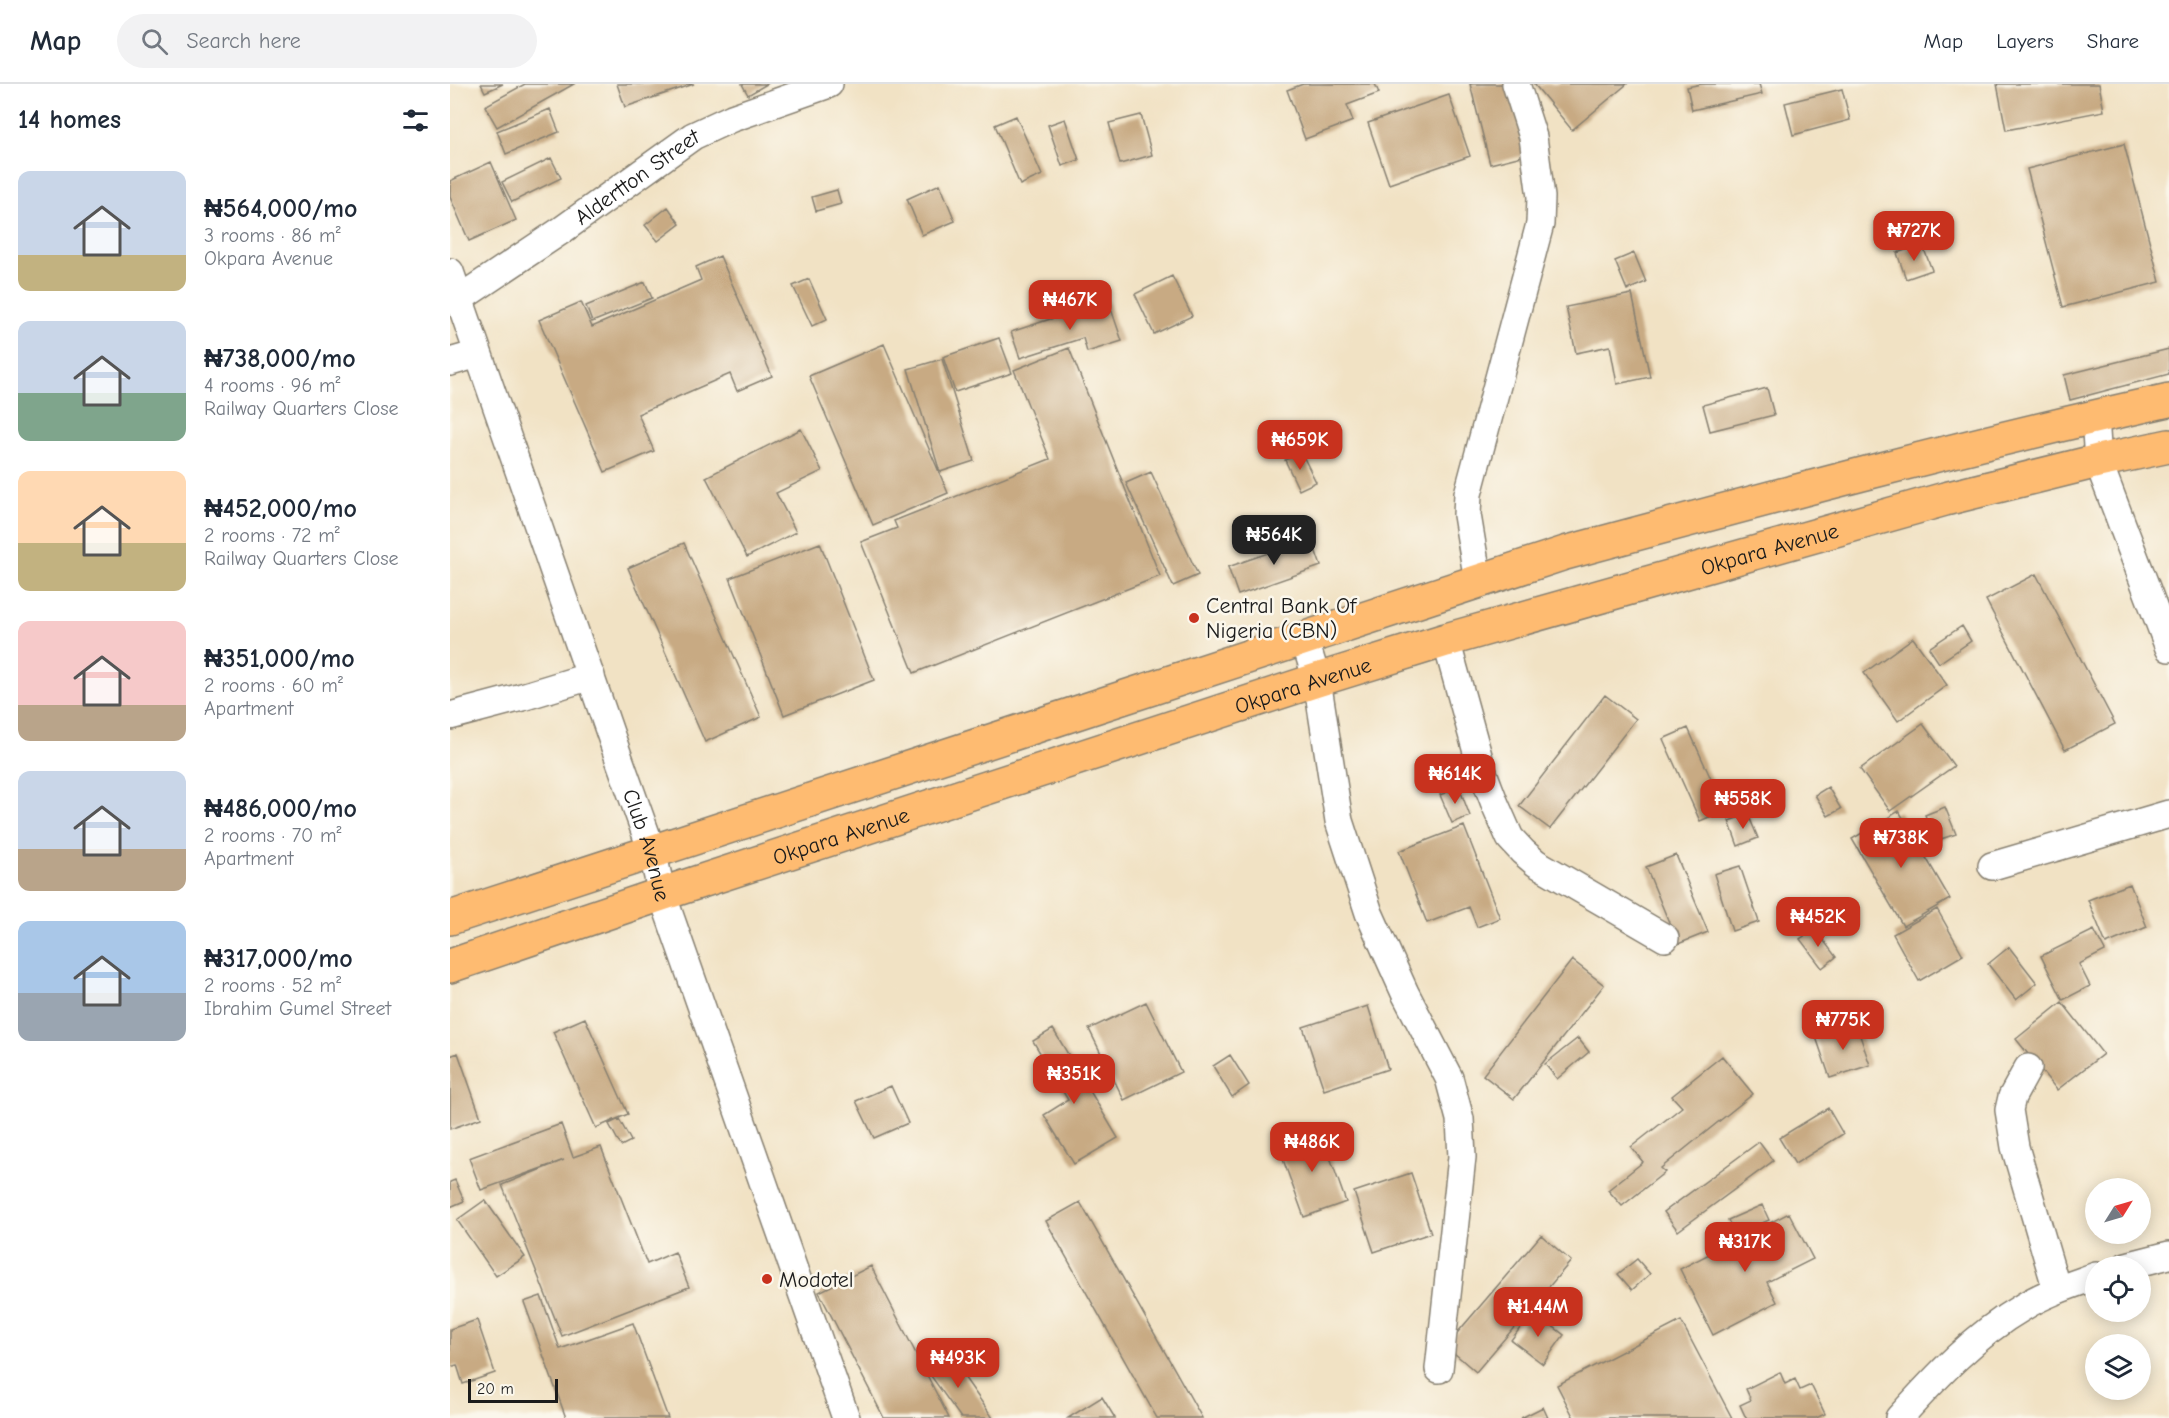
<!DOCTYPE html>
<meta charset="utf-8">
<style>
:root{--surface:#fff;--page:#f2f2f3;--text:#1f2937;--muted:#747a83;--line:#e0e1e3;--accent:#c8321e}
body{margin:0;font-family:"Comic Neue",sans-serif;background:var(--page);color:var(--text);height:100vh;display:flex;flex-direction:column;font-size:22px;white-space:nowrap}
*{box-sizing:border-box;margin:0}
p{font-size:20px;color:var(--muted)}
.icon{flex:none;width:33px;height:33px;fill:none;stroke:currentColor;stroke-width:2;stroke-linecap:round;stroke-linejoin:round}
.map{position:relative;flex:1;overflow:hidden}
.sheet{display:flex;flex-direction:column;background:var(--surface);width:450px}
.sheet>*{flex:none}
.needle{width:39px;rotate:53deg}
.fabs{position:absolute;left:1635px;top:1094px;display:grid;gap:12px}
.fabs a{display:grid;place-items:center;width:66px;height:66px;border-radius:50%;background:var(--surface);box-shadow:0 3px 15px #0003;font-size:30px}
.scale{position:absolute;left:18px;bottom:15px;width:90px;box-sizing:border-box;padding-left:6px;border:3px solid #1c1c1c;border-top:0;font-size:16px;line-height:21px;white-space:nowrap;color:#1c1c1c;-webkit-text-stroke:4px #fbf7ec;paint-order:stroke}
.price{position:absolute;translate:-50% -51px;padding:0 14px;border-radius:12px;background:var(--accent);color:#fff;font-size:20px;line-height:39px;filter:drop-shadow(0 2px 3px #0008)}
.price::after{content:'';position:absolute;left:50%;top:36px;width:18px;height:14px;margin-left:-9px;background:inherit;clip-path:polygon(0 0,100% 0,50% 100%)}
.price.active{background:#222;color:#fff}
ul{padding:0;list-style:none}
li{display:flex;align-items:center;gap:18px;height:150px;padding:0 18px}
li span{display:grid;place-items:center;flex:none;width:168px;height:120px;border-radius:12px;color:#555}
li>.icon{margin-inline-start:auto}
span .icon{width:72px;height:72px;fill:#fffc;stroke-width:1}
li b{font-size:26px}
h2{display:flex;justify-content:space-between;align-items:center;height:72px;padding:0 18px;font-size:26px}
header{display:flex;align-items:center;gap:36px;box-sizing:border-box;height:84px;padding:0 30px;background:var(--surface);border-bottom:2px solid var(--line)}
header strong{font-size:28px}
nav{display:flex;gap:33px;margin-inline-start:auto;font-size:21px}
.search{width:420px;height:54px;background:var(--page);display:flex;align-items:center;gap:15px;box-sizing:border-box;padding:0 21px;border-radius:33px;color:var(--muted);font-size:22px}
main{display:flex;flex:1;min-height:0}
.map>svg:first-child{display:block}
.building{fill:#c8aa83}
.lines{fill:none;stroke-linecap:round;stroke-linejoin:round}
.minor-casing{stroke:#867f70;stroke-width:30}
.primary-casing{stroke:#867f70;stroke-width:36}
.minor{stroke:#fff;stroke-width:27}
.primary{stroke:#febb71;stroke-width:33}
.poi-dot{fill:#c8321e;stroke:#fbf7ec;stroke-width:2}
.labels{text-anchor:middle;stroke-width:5;stroke-linejoin:round;paint-order:stroke}
.street-label{font-size:22px;fill:#1c1c1c;stroke:#fbf7ec}
.poi-label{font-size:22px;fill:#1c1c1c;stroke:#fbf7ec;text-anchor:start}
</style>
<header>
<strong>Map</strong>
<div class="search"><svg class="icon" aria-label="search" viewBox="0 0 24 24"><circle cx="10" cy="10" r="6"/><path d="M15 15l6 6"/></svg>Search here</div>
<nav><a>Map</a><a>Layers</a><a>Share</a></nav>
</header>
<main>
<section class="sheet">
<h2>14 homes<svg class="icon" aria-label="filters" viewBox="0 0 24 24"><path d="M4 7h16M4 17h16"/><circle cx="9" cy="7" r="2"/><circle cx="15" cy="17" r="2"/></svg></h2>
<ul>
<li><span style="background:linear-gradient(#c9d6e8 70%,#c2b280 0)"><svg class="icon" aria-label="home" viewBox="0 0 24 24"><path d="M3 11l9-7 9 7M6 9v11h12V9"/></svg></span><div><b>₦564,000/mo</b><p>3 rooms · 86 m²</p><p>Okpara Avenue</p></div></li>
<li><span style="background:linear-gradient(#c9d6e8 60%,#7fa58c 0)"><svg class="icon" aria-label="home" viewBox="0 0 24 24"><path d="M3 11l9-7 9 7M6 9v11h12V9"/></svg></span><div><b>₦738,000/mo</b><p>4 rooms · 96 m²</p><p>Railway Quarters Close</p></div></li>
<li><span style="background:linear-gradient(#ffd9b3 60%,#c2b280 0)"><svg class="icon" aria-label="home" viewBox="0 0 24 24"><path d="M3 11l9-7 9 7M6 9v11h12V9"/></svg></span><div><b>₦452,000/mo</b><p>2 rooms · 72 m²</p><p>Railway Quarters Close</p></div></li>
<li><span style="background:linear-gradient(#f6c9c9 70%,#b9a48a 0)"><svg class="icon" aria-label="home" viewBox="0 0 24 24"><path d="M3 11l9-7 9 7M6 9v11h12V9"/></svg></span><div><b>₦351,000/mo</b><p>2 rooms · 60 m²</p><p>Apartment</p></div></li>
<li><span style="background:linear-gradient(#c9d6e8 65%,#b9a48a 0)"><svg class="icon" aria-label="home" viewBox="0 0 24 24"><path d="M3 11l9-7 9 7M6 9v11h12V9"/></svg></span><div><b>₦486,000/mo</b><p>2 rooms · 70 m²</p><p>Apartment</p></div></li>
<li><span style="background:linear-gradient(#a9c7e8 60%,#9aa5b1 0)"><svg class="icon" aria-label="home" viewBox="0 0 24 24"><path d="M3 11l9-7 9 7M6 9v11h12V9"/></svg></span><div><b>₦317,000/mo</b><p>2 rooms · 52 m²</p><p>Ibrahim Gumel Street</p></div></li>
</ul>
</section>
<div class="map">
<svg width="1719" height="1334" viewBox="0 0 1719 1334">
<rect width="100%" height="100%" fill="#fbf7ec"/>
<filter id="ink" filterUnits="userSpaceOnUse"><feTurbulence type="fractalNoise" baseFrequency=".0167" numOctaves="2"/><feDisplacementMap in="SourceGraphic" scale="12" xChannelSelector="R" yChannelSelector="G"/><feConvolveMatrix kernelMatrix="1 2 1 2 8 2 1 2 1" color-interpolation-filters="sRGB"/></filter>
<filter id="wash" filterUnits="userSpaceOnUse"><feTurbulence type="fractalNoise" baseFrequency=".008" numOctaves="4" result="noise"/><feDisplacementMap in="SourceGraphic" scale="24" xChannelSelector="R" yChannelSelector="G"/><feGaussianBlur stdDeviation="1.35" result="paint"/><feColorMatrix in="noise" values="0 0 0 0 0 0 0 0 0 0 0 0 0 0 0 0 0 1.4 0 .05"/><feComposite in="paint" operator="in"/></filter>
<g filter="url(#wash)">
<rect width="100%" height="100%" fill="#f1e2c4"/>
<g id="blocks">
<path class="building" d="M31 0H53L35 8Z
M75 0H124L47 43 35 22Z
M167 0H244L175 23Z
M292 0H317L298 11Z
M853 0H925L929 9 897 21 903 37 855 55 837 6Z
M1020 0H1071L1088 68 1040 80Z
M1084 0H1177L1122 46Z
M1251 0H1309L1312 10 1242 26 1237 3Z
M1547 0H1649L1654 27 1556 46Z
M1392 5 1400 36 1343 51 1335 19Z
M999 11 1020 72 939 100 918 39Z
M100 25 109 48 56 70 47 47Z
M691 31 702 71 670 80 659 39Z
M566 32 592 91 570 101 545 41Z
M615 35 629 76 612 82 598 41Z
M1674 60 1710 198 1613 223 1577 85Z
M101 74 111 94 62 118 52 98Z
M41 78 66 136 19 157 0 113V97Z
M490 100 505 137 472 151 457 115Z
M387 106 391 120 366 127 362 113Z
M218 123 230 140 208 157 195 141Z
M1472 160 1482 186 1456 195 1447 169Z
M1184 169 1196 198 1177 206 1165 177Z
M270 172 322 292 287 307 280 290 188 330 204 367 155 388 89 236 131 218 142 243 251 196 246 183Z
M722 192 742 232 704 250 685 210Z
M359 195 377 235 362 242 343 202Z
M195 198 202 214 142 238 136 222Z
M1182 210 1200 293 1167 300 1160 262 1126 269 1116 223Z
M658 216 672 257 637 268 633 254 570 274 561 248Z
M549 254 562 289 505 308 493 273Z
M434 260 498 409 423 441 359 292Z
M619 264 710 492 464 589 411 458 447 444 444 437 600 375 564 286Z
M1719 265V290L1620 316 1614 291Z
M492 275 524 377 490 388 458 285Z
M1317 304 1324 331 1260 347 1253 321Z
M351 345 372 387 326 409 346 448 297 473 256 393Z
M851 368 866 398 849 406 835 376Z
M701 388 748 491 723 502 676 399Z
M861 454 871 482 788 511 778 483Z
M234 459 311 633 255 658 178 484Z
M370 459 424 596 334 631 280 494Z
M1586 490 1665 640 1615 666 1536 516Z
M1512 542 1521 557 1489 579 1479 564Z
M1463 554 1497 601 1448 637 1414 589Z
M1155 611 1186 635 1100 745 1069 722Z
M1473 640 1504 682 1440 727 1410 685Z
M1238 644 1275 726 1250 737 1213 655Z
M1009 703 1020 732 1002 739 990 711Z
M1378 703 1391 725 1378 732 1365 711Z
M1495 723 1506 750 1485 757 1475 731Z
M1449 727 1500 815 1453 842 1402 755Z
M1298 730 1308 754 1288 762 1279 737Z
M1014 742 1050 834 1027 843 1019 823 977 839 949 767Z
M1226 771 1258 848 1228 860 1196 783Z
M1290 782 1309 838 1282 847 1264 790Z
M1680 800 1697 843 1656 860 1638 816Z
M1487 825 1513 871 1469 897 1443 850Z
M1365 845 1386 873 1372 884 1350 855Z
M1644 846 1655 867 1629 880 1640 902 1613 916 1591 872Z
M1559 863 1587 899 1566 916 1538 880Z
M1122 876 1154 901 1064 1015 1033 991Z
M696 918 731 988 674 1016 639 945Z
M1612 918 1653 970 1607 1006 1566 955Z
M918 922 938 985 874 1006 853 943Z
M135 934 178 1030 146 1044 103 948Z
M1406 940 1420 981 1380 994 1366 953Z
M603 945 668 1054 624 1080 594 1031 618 1016 583 957Z
M1128 954 1139 968 1107 995 1095 980Z
M8 969 31 1034 0 1045V972Z
M780 971 799 1001 782 1013 763 982Z
M1272 972 1303 1010 1211 1084 1215 1088 1172 1122 1158 1106 1193 1078 1181 1063 1232 1023 1222 1012Z
M441 1002 458 1039 424 1054 406 1017Z
M1378 1024 1393 1050 1345 1080 1329 1054Z
M169 1035 181 1057 171 1062 159 1040Z
M111 1040 123 1073 151 1063 197 1180 225 1168 239 1203 112 1252 52 1101 114 1076 31 1106 19 1074Z
M870 1045 896 1118 854 1133 827 1059Z
M1309 1058 1323 1077 1228 1147 1214 1128Z
M961 1089 981 1149 924 1168 904 1108Z
M5 1096 14 1117 0 1123V1098Z
M35 1116 75 1173 46 1192 7 1136Z
M630 1118 752 1334H707L596 1137Z
M1312 1121 1319 1136 1285 1151 1278 1136Z
M1339 1129 1363 1175 1317 1198 1327 1218 1263 1251 1230 1185Z
M1091 1151 1121 1177 1026 1288 996 1262Z
M1187 1175 1200 1190 1182 1206 1168 1190Z
M421 1182 499 1334H434L369 1208Z
M91 1212 110 1265 183 1239 218 1334H116L74 1218Z
M1083 1227 1114 1251 1093 1280 1061 1256Z
M27 1236 45 1289 13 1300 7 1281 0 1283V1245Z
M1231 1237 1282 1334H1124L1107 1301Z
M498 1270 543 1334H511L476 1285Z
M1330 1288 1335 1300 1345 1295 1350 1306 1361 1301 1375 1330 1366 1334H1296L1290 1321 1301 1316 1296 1305Z
M652 1313 665 1334H618Z
M1093 1323 1098 1334H1071Z"/>
</g>
</g>
<g filter="url(#ink)">
<use href="#blocks" fill-opacity="0" stroke="#867f70" stroke-width="1.5"/>
<g class="lines">
<defs>
<g id="minor">
<path id="s1" d="M0 188 167 669 202 767 212 810 396 1334"/>
<path id="s2" d="M9 215 112 146 243 52 282 34 379 0"/>
<path d="M0 278 28 270"/>
<path d="M1645 333 1648 377 1719 564"/>
<path d="M1028 497 1017 431 1018 410 1090 140 1091 113 1083 53 1066 0"/>
<path d="M854 554 867 596 889 737 919 829 955 909 999 994 1010 1035 1012 1073 989 1285"/>
<path d="M996 556 1032 686 1045 720 1060 754 1073 768 1086 779 1215 854"/>
<path d="M0 632 72 613 141 592"/>
<path d="M1542 782 1719 730"/>
<path d="M1578 984 1562 1013 1559 1026 1565 1063 1607 1206"/>
<path d="M1676 1182 1719 1171"/>
<path d="M1449 1334C1486 1293 1525 1251 1573 1223 1595 1209 1621 1201 1646 1192"/>
</g>
<g id="primary">
<path d="M0 834 1115 469C1315 415 1516 361 1719 316"/>
<path id="s3" d="M0 882 212 810 867 596 996 556 1495 415 1648 377 1719 362"/>
</g>
</defs>
<use href="#minor" class="minor-casing"/>
<use href="#primary" class="primary-casing"/>
<use href="#minor" class="minor"/>
<use href="#primary" class="primary"/>
</g>
</g>
<g class="poi-dot">
<circle cx="744" cy="534" r="6"/>
<circle cx="317" cy="1195" r="6"/>
</g>
<g class="labels">
<g class="street-label">
<text dy="8" stroke="none"><textPath href="#s2" startOffset="216">Aldertton Street</textPath></text>
<text dy="8" stroke="none"><textPath href="#s3" startOffset="1384">Okpara Avenue</textPath></text>
<text dy="8" stroke="none"><textPath href="#s3" startOffset="898">Okpara Avenue</textPath></text>
<text dy="8" stroke="none"><textPath href="#s3" startOffset="412">Okpara Avenue</textPath></text>
<text dy="8" stroke="none"><textPath href="#s1" startOffset="606">Club Avenue</textPath></text>
</g>
<g class="poi-label">
<text x="756" y="529">Central Bank Of<tspan x="756" dy="25">Nigeria (CBN)</tspan></text>
<text x="329" y="1203">Modotel</text>
</g>
</g>
</svg>
<div class="fabs">
<a><svg class="needle" viewBox="-14 -14 28 28"><path d="M0-13l5 13h-10z" fill="#e53935"/><path d="M0 13l5-13h-10z" fill="#747a83"/></svg></a>
<a><svg class="icon" aria-label="locate" viewBox="0 0 24 24"><circle cx="12" cy="12" r="6"/><path d="M12 2v4M12 18v4M2 12h4M18 12h4"/></svg></a>
<a><svg class="icon" aria-label="layers" viewBox="0 0 24 24"><path d="M12 4l9 5-9 5-9-5zM3 14l9 5 9-5"/></svg></a>
</div>
<div class="scale">20 m</div>
<b class="price" style="left:1464px;top:178px">₦727K</b>
<b class="price" style="left:620px;top:247px">₦467K</b>
<b class="price" style="left:850px;top:387px">₦659K</b>
<b class="price active" style="left:824px;top:482px">₦564K</b>
<b class="price" style="left:1005px;top:721px">₦614K</b>
<b class="price" style="left:1293px;top:746px">₦558K</b>
<b class="price" style="left:1451px;top:785px">₦738K</b>
<b class="price" style="left:1368px;top:864px">₦452K</b>
<b class="price" style="left:1393px;top:967px">₦775K</b>
<b class="price" style="left:624px;top:1021px">₦351K</b>
<b class="price" style="left:862px;top:1089px">₦486K</b>
<b class="price" style="left:1295px;top:1189px">₦317K</b>
<b class="price" style="left:1088px;top:1254px">₦1.44M</b>
<b class="price" style="left:508px;top:1305px">₦493K</b>
</div>
</main>
